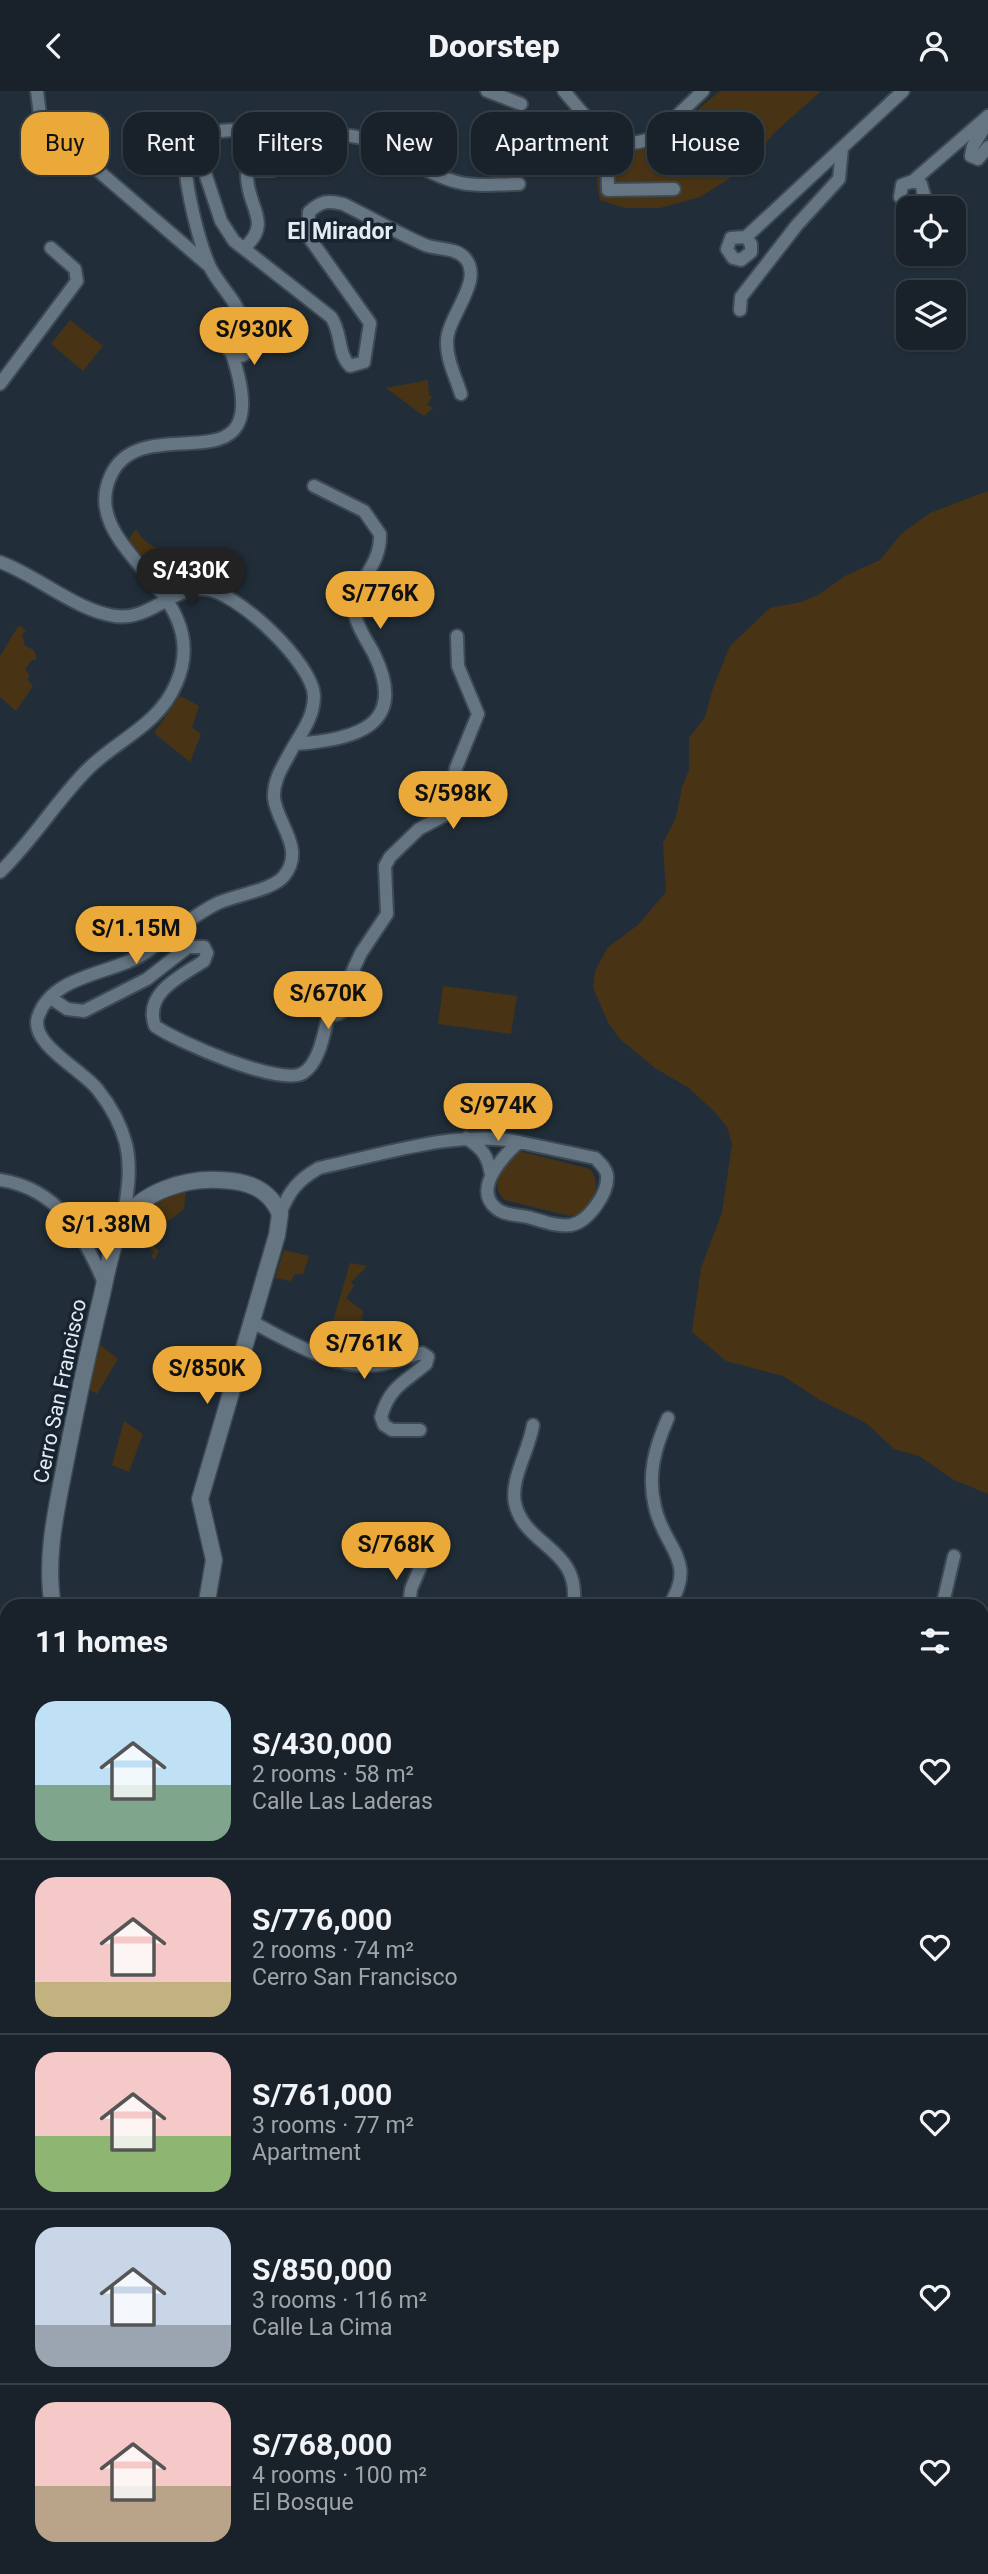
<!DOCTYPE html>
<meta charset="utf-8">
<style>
:root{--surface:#19222b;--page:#262f37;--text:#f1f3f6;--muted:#9fa4a9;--line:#373f47;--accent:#eba939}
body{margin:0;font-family:Roboto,sans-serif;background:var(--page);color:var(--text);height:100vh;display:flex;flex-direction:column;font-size:26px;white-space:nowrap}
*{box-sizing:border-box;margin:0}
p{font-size:23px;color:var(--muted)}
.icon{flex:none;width:38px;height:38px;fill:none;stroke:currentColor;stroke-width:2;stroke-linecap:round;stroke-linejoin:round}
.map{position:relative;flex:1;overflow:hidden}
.panel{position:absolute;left:0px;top:1508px;width:989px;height:975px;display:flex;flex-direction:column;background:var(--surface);border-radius:21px 21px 0 0;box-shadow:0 2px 5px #0004,0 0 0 2px var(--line)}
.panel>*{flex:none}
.hud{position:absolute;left:21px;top:21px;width:947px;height:63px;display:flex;gap:14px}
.fabs{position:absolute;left:896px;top:105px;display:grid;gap:14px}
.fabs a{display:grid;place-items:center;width:70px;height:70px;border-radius:14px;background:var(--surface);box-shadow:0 2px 5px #0004,0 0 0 2px var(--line);font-size:35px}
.price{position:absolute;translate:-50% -60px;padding:0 16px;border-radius:24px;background:var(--accent);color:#111;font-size:23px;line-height:46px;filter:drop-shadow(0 2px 4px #0008)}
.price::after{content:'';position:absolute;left:50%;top:42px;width:21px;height:16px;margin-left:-10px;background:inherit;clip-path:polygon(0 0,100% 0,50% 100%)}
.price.active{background:#222;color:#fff}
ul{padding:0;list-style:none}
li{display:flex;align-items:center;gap:21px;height:175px;padding:0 35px}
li+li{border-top:2px solid var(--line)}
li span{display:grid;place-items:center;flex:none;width:196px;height:140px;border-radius:21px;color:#555}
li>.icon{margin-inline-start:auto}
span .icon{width:84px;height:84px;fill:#fffc;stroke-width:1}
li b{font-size:30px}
h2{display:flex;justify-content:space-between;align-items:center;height:84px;padding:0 35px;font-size:30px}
.pill{padding:0 24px;border-radius:21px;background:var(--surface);box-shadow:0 2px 5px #0004,0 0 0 2px var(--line);font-size:24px;line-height:63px}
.pill.active{background:var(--accent);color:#111}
header{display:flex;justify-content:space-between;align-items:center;height:91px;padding:0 35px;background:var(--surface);font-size:32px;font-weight:800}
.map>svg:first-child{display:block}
.green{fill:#483414}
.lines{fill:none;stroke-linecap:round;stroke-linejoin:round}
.minor-casing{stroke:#3d4953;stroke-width:16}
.tertiary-casing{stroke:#3d4953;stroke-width:19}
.minor{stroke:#657582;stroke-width:12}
.tertiary{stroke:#657582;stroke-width:16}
.labels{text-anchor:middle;stroke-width:7;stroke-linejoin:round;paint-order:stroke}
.street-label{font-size:21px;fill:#e3ebf3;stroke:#17242f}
.neighbourhood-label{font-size:23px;font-weight:bold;fill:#e3ebf3;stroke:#17242f}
</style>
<header><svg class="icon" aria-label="back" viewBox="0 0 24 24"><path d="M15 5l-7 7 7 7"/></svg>Doorstep<svg class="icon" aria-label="person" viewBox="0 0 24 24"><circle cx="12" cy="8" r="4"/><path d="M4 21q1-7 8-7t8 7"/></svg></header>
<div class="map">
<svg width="988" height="2483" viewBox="0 0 988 2483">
<rect width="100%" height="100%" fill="#212e39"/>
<path class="green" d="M720 0H821L773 43 749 75 700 106 660 117H625L600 109C596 89 594 71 612 57L636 59 653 56Z
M70 229 103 255 83 280 51 253Z
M428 289 429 304 432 306 427 314 433 317 424 325 386 297Z
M988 400V1403L954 1389 919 1365 894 1358 866 1332 820 1309 783 1285 726 1270 692 1241 701 1177 722 1122 732 1053 727 1036 715 1021 689 997 655 977 620 948 609 933 593 897 595 880 608 856 638 834 666 801 663 752 676 727 682 696 689 679V647L705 626 713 597 730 555 770 517 801 511 820 503 845 485 880 469 901 443 930 422Z
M136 438C145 453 157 461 175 457L180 472 186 471 189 486 169 494 128 449Z
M19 534 26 540 22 543 25 555 34 559 37 569H32L25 578 30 585 27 588 33 595 16 620 0 606V565Z
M180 605 199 615 192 636 201 643 190 671 154 642Z
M443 895 517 905 511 943 438 933Z
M519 1060 590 1078C604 1093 592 1125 570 1125L505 1109C502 1106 499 1103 498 1099 494 1088 510 1065 519 1060Z
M186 1098 184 1118 158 1138 150 1151 159 1160 155 1168 151 1166 154 1161 144 1152 139 1158 124 1149C139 1121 157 1110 186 1098Z
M284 1159 309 1165 303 1183H295L291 1190 275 1187Z
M350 1172 367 1175 351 1191 354 1195 346 1207 364 1221 361 1226 364 1230 348 1257 327 1251Z
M98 1252 118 1268 97 1303 87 1297Z
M124 1330 143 1343 129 1381 112 1374Z"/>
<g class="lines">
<defs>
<path id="minor" d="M37 0 40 24 45 34 209 175
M487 0 521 13
M564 0C588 28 615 69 657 44L703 0
M988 31 973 55 971 65 978 68 988 56
M603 43 607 53 608 99 674 98
M190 52 199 64 221 130 234 150 331 226C342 241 337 262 350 275L364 271 370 232 308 145 309 121C321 110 328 109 343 113 370 126 397 142 425 154 438 159 455 156 465 167 485 190 446 226 447 252 447 270 456 287 461 303
M913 90 921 93 924 104 920 111 909 114 900 106 902 94 913 90 988 25
M746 146 751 153V161L741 169 733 167 727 158 731 147 746 146 903 0
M244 157C274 131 246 116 247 83L251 79H273
M740 219 741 206 797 134 839 88 842 57
M228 254a11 11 0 1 1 22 0a11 11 0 1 1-22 0Z
M242 244C246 214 220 199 209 174 198 148 186 98 185 70 184 60 190 49 200 44 222 34 345 40 369 49 400 61 428 85 461 92 479 96 500 93 519 93
M0 293 77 190 75 178 51 157
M0 471C38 485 77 520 115 525 149 530 171 497 203 498 235 498 313 572 314 605 314 627 301 642 291 660 283 675 273 689 274 707 277 733 306 758 284 785 273 799 235 804 218 812 189 826 167 848 140 865 109 883 51 885 38 926 29 953 83 979 98 999 110 1014 121 1034 126 1053 132 1079 127 1104 123 1130
M295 653C353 649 410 636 374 563 366 548 353 530 354 513 356 489 381 476 380 443L364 420 314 395
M0 781C32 750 55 712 86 680 116 649 158 635 176 593 218 499 75 460 111 384 144 313 280 408 232 263
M319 910a14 14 0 1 1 28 0a14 14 0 1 1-28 0Z
M343 901 361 862 387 823 385 775 390 766 419 738 447 723 456 677 478 623 458 575 457 545
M51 907 67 918 84 920 147 888 188 856H204L207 862 204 870C181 885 143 902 155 935 176 950 281 996 303 982 320 972 324 940 329 923
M466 1047C483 1058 488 1065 491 1084
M0 1089C59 1098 84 1144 105 1194
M280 1123C289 1100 298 1089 319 1077 381 1064 458 1038 519 1051L595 1067C600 1072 606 1077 607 1084 609 1102 588 1131 571 1134 557 1136 542 1130 528 1126 519 1124 504 1124 497 1118 471 1099 504 1064 519 1051
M250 1230C290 1250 338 1282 384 1273 397 1270 409 1265 422 1262L428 1266 426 1273C405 1291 389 1296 381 1326L384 1334 392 1339H420
M533 1334C529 1360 510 1388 515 1412 524 1456 583 1457 573 1516
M409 1516 411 1498 420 1477
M668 1516C699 1470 664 1458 655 1416 647 1384 655 1356 668 1327
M942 1516 954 1465
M982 1641 988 1634
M982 1753 988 1740
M0 1850 7 1854
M982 1889 988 1890
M982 2124 988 2123
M982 2151 988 2141
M982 2225 988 2215
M982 2342 988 2349
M0 2347 7 2364
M982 2419 988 2413
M982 2466 988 2473
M54 2476 58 2483
M175 2476 177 2483
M267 2476 276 2483
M406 2476 413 2483
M558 2476 561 2483
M606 2476 624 2483
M878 2476 885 2483
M576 2483 582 2476
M805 2483 817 2476
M909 2483 916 2476"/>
<path id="tertiary" d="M53 1516C45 1470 55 1424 64 1379 75 1322 87 1265 101 1208 106 1187 112 1150 122 1132 141 1100 186 1087 220 1089 247 1090 269 1097 280 1123L277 1144 200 1408 214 1469 206 1516
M0 1686 7 1671"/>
</defs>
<use href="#minor" class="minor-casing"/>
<use href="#tertiary" class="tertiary-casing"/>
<use href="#minor" class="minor"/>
<use href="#tertiary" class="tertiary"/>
</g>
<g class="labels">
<g class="street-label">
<text transform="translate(60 1300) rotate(-78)" y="7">Cerro San Francisco</text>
</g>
<g class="neighbourhood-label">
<text x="340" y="148">El Mirador</text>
</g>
</g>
</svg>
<div class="fabs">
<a><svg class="icon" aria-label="locate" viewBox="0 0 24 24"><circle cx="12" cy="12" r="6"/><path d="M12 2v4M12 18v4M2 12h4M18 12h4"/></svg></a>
<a><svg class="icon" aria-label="layers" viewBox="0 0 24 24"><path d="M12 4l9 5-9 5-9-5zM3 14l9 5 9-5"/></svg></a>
</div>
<b class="price" style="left:254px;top:276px">S/930K</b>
<b class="price active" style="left:191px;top:517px">S/430K</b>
<b class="price" style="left:380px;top:540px">S/776K</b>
<b class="price" style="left:453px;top:740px">S/598K</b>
<b class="price" style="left:136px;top:875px">S/1.15M</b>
<b class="price" style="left:328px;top:940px">S/670K</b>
<b class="price" style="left:498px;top:1052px">S/974K</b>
<b class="price" style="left:106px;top:1171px">S/1.38M</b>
<b class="price" style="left:364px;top:1290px">S/761K</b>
<b class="price" style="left:207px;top:1315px">S/850K</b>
<b class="price" style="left:396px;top:1491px">S/768K</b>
<div class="hud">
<a class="pill active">Buy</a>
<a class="pill">Rent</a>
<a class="pill">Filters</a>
<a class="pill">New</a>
<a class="pill">Apartment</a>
<a class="pill">House</a>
</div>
<section class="panel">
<h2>11 homes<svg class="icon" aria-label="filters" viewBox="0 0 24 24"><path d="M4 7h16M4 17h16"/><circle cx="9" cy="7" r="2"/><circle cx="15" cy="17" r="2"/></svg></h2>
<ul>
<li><span style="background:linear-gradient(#bfe0f5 60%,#7fa58c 0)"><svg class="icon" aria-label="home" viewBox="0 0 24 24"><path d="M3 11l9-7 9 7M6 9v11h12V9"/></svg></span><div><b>S/430,000</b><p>2 rooms · 58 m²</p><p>Calle Las Laderas</p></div><svg class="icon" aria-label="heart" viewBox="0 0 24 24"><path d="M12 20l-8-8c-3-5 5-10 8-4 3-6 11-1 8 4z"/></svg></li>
<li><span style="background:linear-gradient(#f6c9c9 75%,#c2b280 0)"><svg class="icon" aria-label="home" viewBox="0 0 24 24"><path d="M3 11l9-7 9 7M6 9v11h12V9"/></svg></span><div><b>S/776,000</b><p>2 rooms · 74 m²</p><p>Cerro San Francisco</p></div><svg class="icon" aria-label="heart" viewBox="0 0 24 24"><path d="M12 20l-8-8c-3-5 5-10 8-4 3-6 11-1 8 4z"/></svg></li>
<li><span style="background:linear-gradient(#f6c9c9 60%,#8fb573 0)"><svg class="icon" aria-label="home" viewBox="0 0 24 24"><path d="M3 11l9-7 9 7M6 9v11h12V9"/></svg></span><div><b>S/761,000</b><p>3 rooms · 77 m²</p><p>Apartment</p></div><svg class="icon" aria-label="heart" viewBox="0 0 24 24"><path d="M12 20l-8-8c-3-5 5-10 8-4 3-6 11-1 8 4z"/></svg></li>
<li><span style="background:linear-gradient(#c9d6e8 70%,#9aa5b1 0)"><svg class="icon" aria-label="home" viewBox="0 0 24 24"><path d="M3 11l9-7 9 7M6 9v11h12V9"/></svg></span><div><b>S/850,000</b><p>3 rooms · 116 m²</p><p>Calle La Cima</p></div><svg class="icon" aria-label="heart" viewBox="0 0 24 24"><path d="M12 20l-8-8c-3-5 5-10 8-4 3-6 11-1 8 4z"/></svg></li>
<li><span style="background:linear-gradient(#f6c9c9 60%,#b9a48a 0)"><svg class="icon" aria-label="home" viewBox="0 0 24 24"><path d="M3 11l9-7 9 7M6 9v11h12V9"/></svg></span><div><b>S/768,000</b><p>4 rooms · 100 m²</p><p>El Bosque</p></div><svg class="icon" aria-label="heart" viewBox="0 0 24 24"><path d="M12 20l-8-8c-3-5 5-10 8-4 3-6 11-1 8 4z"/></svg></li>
</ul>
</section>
</div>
